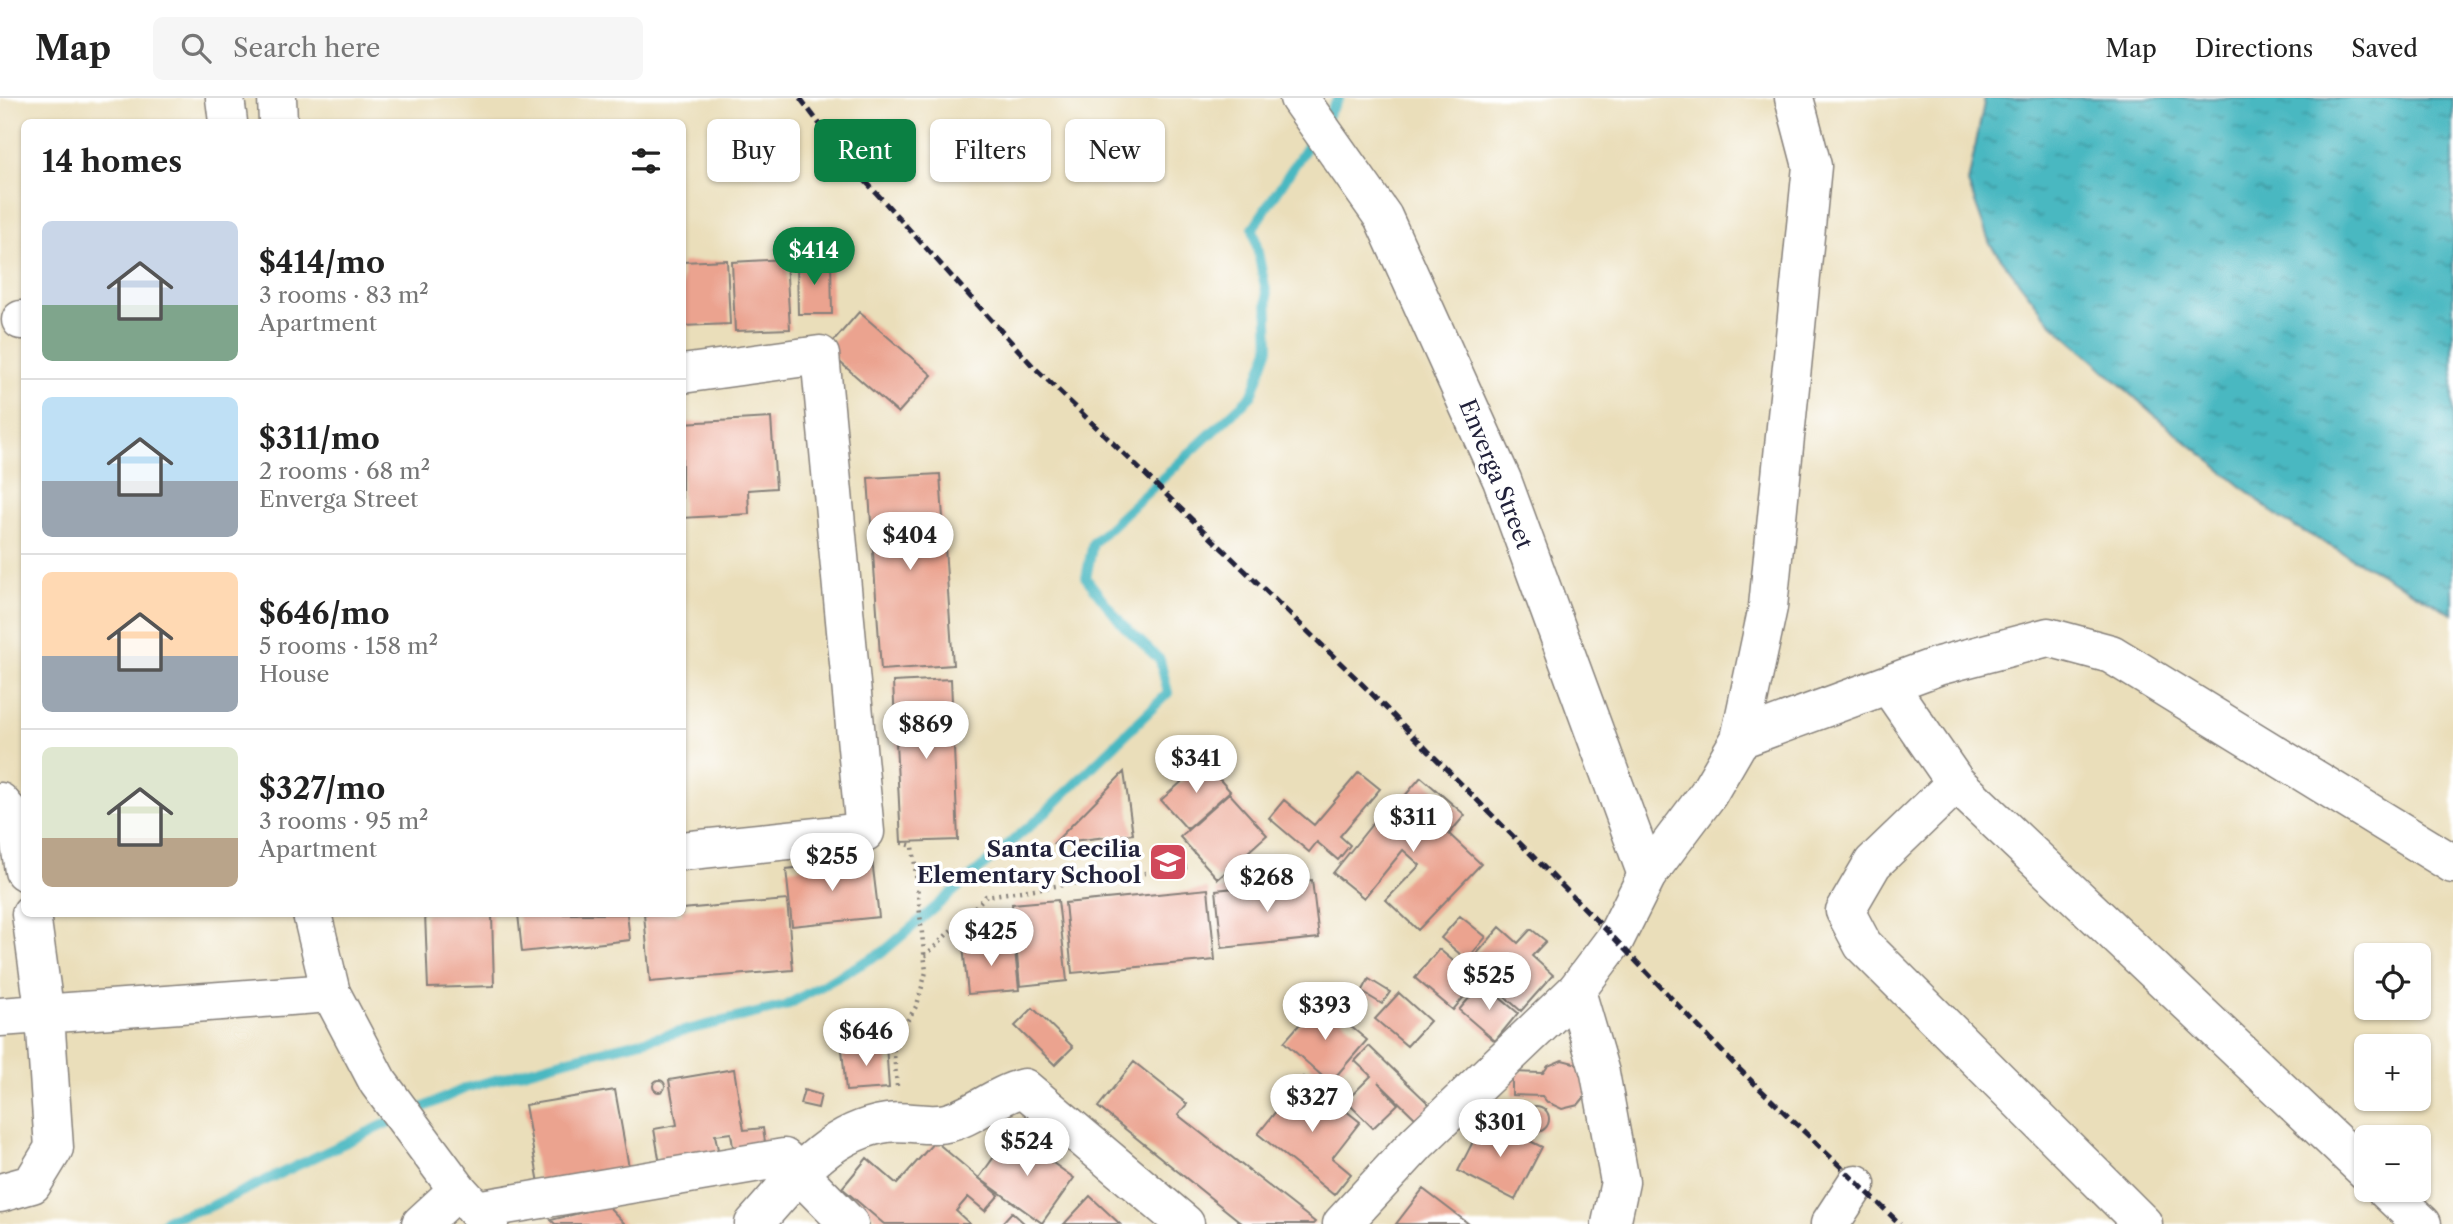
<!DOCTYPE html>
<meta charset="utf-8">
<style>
:root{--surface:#fff;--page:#f6f6f6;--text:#222;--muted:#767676;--line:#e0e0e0;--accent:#0b8043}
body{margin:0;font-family:"Libre Caslon Text",serif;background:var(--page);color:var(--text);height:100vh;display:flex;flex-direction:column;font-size:26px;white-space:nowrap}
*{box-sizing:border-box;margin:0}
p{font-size:23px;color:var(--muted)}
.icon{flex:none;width:38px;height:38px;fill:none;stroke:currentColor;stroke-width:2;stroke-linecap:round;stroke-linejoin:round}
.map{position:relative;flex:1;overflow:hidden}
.panel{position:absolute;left:21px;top:21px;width:665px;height:798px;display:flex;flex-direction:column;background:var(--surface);border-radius:10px;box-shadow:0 2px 5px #0004}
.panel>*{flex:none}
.hud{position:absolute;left:707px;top:21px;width:665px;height:63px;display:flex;gap:14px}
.fabs{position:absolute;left:2354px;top:845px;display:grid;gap:14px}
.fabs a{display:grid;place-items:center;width:77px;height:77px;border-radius:10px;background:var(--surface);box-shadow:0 2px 5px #0004;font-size:35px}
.price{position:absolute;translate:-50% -60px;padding:0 16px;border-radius:24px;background:#fff;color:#222;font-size:23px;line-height:46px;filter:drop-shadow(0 2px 4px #0008)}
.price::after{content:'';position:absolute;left:50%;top:42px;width:21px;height:16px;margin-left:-10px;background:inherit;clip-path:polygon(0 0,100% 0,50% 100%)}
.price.active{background:var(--accent);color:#fff}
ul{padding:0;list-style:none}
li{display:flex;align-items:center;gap:21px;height:175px;padding:0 21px}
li+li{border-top:2px solid var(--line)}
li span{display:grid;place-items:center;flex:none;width:196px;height:140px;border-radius:10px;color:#555}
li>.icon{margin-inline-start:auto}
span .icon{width:84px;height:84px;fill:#fffc;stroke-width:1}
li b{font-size:30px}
h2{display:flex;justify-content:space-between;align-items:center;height:84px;padding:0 21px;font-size:30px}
.chip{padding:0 24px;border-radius:10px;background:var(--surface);box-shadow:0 2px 5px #0004;font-size:24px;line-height:63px}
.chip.active{background:var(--accent);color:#fff}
header{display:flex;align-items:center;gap:42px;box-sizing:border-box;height:98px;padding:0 35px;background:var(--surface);border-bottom:2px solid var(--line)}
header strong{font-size:33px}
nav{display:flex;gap:38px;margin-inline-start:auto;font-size:24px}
.search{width:490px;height:63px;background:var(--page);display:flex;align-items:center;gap:18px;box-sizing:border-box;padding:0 24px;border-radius:10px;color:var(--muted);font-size:26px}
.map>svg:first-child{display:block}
.water{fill:url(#water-ripples);stroke:#366d7e;stroke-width:2}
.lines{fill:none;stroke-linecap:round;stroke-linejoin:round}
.stream{stroke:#49b8c1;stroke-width:10}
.building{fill:#eba38f}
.minor-casing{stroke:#86807a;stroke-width:41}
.major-casing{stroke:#86807a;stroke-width:41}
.path{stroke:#86807a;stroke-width:4.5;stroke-dasharray:2 5;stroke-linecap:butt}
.minor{stroke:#fff;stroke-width:38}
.major{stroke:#fff;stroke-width:38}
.rail{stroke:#22223b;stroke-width:5;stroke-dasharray:10 5;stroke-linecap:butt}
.labels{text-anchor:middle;stroke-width:7;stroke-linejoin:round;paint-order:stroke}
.street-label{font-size:23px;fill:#22223b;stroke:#fff}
.poi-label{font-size:23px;font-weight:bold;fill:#22223b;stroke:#fff;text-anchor:end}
</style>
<header>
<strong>Map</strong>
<div class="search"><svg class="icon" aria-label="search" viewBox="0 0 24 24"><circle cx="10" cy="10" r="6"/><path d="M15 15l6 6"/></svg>Search here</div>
<nav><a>Map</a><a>Directions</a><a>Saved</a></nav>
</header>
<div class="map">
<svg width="2453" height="1126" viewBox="0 0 2453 1126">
<defs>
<pattern id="water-ripples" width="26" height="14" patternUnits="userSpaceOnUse" patternTransform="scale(1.75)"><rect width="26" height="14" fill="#49b8c1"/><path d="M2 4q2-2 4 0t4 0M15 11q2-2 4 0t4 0" fill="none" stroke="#3c959e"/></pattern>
</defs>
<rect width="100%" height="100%" fill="#fff"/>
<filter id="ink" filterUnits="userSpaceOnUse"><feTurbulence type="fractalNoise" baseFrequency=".0143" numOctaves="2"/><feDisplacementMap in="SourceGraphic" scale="14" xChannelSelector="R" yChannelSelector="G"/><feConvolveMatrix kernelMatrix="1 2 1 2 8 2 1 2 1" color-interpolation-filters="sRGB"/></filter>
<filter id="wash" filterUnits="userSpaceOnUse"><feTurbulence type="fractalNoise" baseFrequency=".00686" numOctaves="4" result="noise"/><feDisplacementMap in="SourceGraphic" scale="28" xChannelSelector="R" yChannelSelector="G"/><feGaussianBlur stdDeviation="1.57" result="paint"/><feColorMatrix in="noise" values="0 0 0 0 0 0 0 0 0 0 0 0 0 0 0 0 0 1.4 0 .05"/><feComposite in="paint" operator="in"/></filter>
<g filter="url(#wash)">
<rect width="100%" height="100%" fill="#eadeba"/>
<path class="water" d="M1985 0H2453V516L2281 421 2158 320 2050 224 1990 146 1968 85Z"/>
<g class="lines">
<path class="stream" d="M411 1015 466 990 573 960 785 908 883 854 1045 715 1168 595 1160 562 1122 526 1086 480 1093 445 1252 297 1269 250 1267 198 1253 130 1339 0
M163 1126 167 1121 209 1109 396 1021"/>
</g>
<g id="blocks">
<path class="building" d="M786 161 790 231 735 233 732 164Z
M727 162 730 226 682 228V164Z
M797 162H831L832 216H798Z
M859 214 932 277 898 315 826 252Z
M771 320 776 390 748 392 749 416 682 420V325Z
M940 376 953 567 881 572 868 380Z
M951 581 958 742 901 744 893 584Z
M1204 664 1230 693 1187 731 1161 702Z
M1124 674 1133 736 1054 745Z
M1359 674 1380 691 1340 738 1350 747 1338 762 1317 744 1309 754 1269 720 1284 702 1314 727Z
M1421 679 1465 717 1449 736 1481 766 1418 832 1386 802 1420 767 1403 752 1364 800 1333 775 1381 715 1387 719Z
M1229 695 1267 737 1218 781 1180 739Z
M872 762 879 819 792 828 786 771Z
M1312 782 1319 840 1222 850 1216 792Z
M1208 791 1215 862 1072 875 1065 805Z
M787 802 793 872 650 884 644 816H682V811Z
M1058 802 1067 883 1020 888 1012 806Z
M425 816H492L494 888 428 890Z
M518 816H627L630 842 522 854Z
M1460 818 1486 839 1467 862 1441 840Z
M1500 829 1518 845 1531 831 1546 843 1532 858 1553 877 1521 913 1468 866Z
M1014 843 1019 892 968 896 963 848Z
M1439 851 1477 883 1453 912 1415 880Z
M1369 881 1390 894 1382 906 1362 894Z
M1482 885 1518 915 1495 943 1459 912Z
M1399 895 1430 923 1407 948 1375 921Z
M1320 903 1367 942 1330 985 1284 944Z
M1033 910 1073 949 1055 967 1015 928Z
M886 947 889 990 846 993 842 951Z
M1369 948 1431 1008 1417 1022 1378 984 1398 1006 1373 1030 1346 1003 1371 978 1355 963Z
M1562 962 1578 966 1588 995 1578 1007 1562 1011 1547 1004 1542 998 1512 997V974L1543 975 1548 968Z
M1134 964 1187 1006 1178 1017 1315 1124 1313 1126H1243L1098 1009Z
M734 971 744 1032 763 1030 766 1051 734 1056 731 1035 715 1037 720 1061 661 1072 654 1031 677 1027 669 982Z
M1303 979 1360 1024 1332 1060 1351 1076 1334 1097 1258 1036Z
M653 988a6 6 0 1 1 12 0a6 6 0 1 1-12 0Z
M615 992 632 1086 542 1102 525 1007Z
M804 992 821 997 818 1010 800 1006Z
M1523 1021a13 13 0 1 1 26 0a13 13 0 1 1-26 0Z
M1485 1020 1542 1049 1515 1102 1458 1073Z
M1011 1035 1074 1080 1042 1125 979 1080Z
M935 1043 999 1097 985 1113 968 1099 956 1113 970 1126H884L842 1090 867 1060 897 1086Z
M1423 1091 1469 1126H1396Z
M1090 1098 1120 1126H1064Z
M608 1108 625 1126H555L551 1122Z
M1012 1114 1025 1126H1001Z"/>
</g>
</g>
<g filter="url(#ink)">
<use href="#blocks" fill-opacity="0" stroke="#86807a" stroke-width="2"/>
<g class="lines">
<defs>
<path id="minor" d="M1299 0 1383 119 1502 382 1647 777
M21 222H24
M682 276 820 257 865 734 682 753
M1889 588 1956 685 2366 1073
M1740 641 1938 568 2048 539 2111 556 2453 766
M1956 685 1873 765 1845 813 1863 847 2143 1126
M0 704 17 724 24 773
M1576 893 1600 975 1620 1084 1611 1126
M0 919 331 895
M2386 1092 2422 1126
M0 1095 32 1086 54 1050 45 918 31 816
M476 1112 784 1060 849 1126
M421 1126 458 1092
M754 1126C792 1084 826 1034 887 1025 907 1022 927 1029 946 1025 971 1020 995 997 1024 990L1185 1126
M1830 1126 1856 1086"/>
<path id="major" d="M225 0 228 24
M277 0 278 24
M312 816 331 895 378 984 458 1092 489 1126
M1342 1126 1417 1045 1576 893 1615 841 1647 777 1708 696 1740 641 1768 509 1812 68 1794 0"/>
</defs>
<use href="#minor" class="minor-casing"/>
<use href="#major" class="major-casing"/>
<path class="path" d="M925 858 986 798 1187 769
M897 988 893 946 917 907 926 874 913 748 899 744"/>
<use href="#minor" class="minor"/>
<use href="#major" class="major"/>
<path class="rail" d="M800 0 850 66 1032 267 1356 580 1615 841 1734 966 1900 1126"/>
</g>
</g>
<defs>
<symbol id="school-square" viewBox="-11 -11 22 22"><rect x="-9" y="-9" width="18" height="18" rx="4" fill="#d1495b" stroke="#fff"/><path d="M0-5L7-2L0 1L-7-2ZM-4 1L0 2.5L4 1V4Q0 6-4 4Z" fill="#fff"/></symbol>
</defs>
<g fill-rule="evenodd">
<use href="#school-square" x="1146" y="742" width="44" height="44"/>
</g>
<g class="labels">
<g class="street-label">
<text transform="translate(1496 376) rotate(68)" y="8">Enverga Street</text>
</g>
<g class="poi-label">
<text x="1141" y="759">Santa Cecilia<tspan x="1141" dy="26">Elementary School</tspan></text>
</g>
</g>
</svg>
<div class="fabs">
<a><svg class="icon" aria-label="locate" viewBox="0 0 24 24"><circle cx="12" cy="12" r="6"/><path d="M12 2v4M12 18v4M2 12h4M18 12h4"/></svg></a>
<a>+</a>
<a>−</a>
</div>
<b class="price active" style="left:814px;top:189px">$414</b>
<b class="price" style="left:910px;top:474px">$404</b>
<b class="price" style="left:926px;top:663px">$869</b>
<b class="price" style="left:1196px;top:697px">$341</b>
<b class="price" style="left:1413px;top:756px">$311</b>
<b class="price" style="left:832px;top:795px">$255</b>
<b class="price" style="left:1267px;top:816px">$268</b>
<b class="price" style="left:991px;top:870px">$425</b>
<b class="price" style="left:1489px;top:914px">$525</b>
<b class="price" style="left:1325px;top:944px">$393</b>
<b class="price" style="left:866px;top:970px">$646</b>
<b class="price" style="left:1312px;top:1036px">$327</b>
<b class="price" style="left:1500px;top:1061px">$301</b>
<b class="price" style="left:1027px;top:1080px">$524</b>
<div class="hud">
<a class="chip">Buy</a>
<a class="chip active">Rent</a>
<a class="chip">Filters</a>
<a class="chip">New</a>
</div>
<section class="panel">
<h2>14 homes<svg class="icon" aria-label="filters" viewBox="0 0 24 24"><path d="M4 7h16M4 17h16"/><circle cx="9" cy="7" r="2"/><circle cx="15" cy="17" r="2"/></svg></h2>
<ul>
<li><span style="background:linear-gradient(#c9d6e8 60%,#7fa58c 0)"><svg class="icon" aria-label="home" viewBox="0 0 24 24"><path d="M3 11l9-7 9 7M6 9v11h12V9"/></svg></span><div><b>$414/mo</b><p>3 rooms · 83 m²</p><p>Apartment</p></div></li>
<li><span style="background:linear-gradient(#bfe0f5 60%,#9aa5b1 0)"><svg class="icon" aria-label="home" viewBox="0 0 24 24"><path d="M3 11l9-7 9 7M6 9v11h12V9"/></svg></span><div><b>$311/mo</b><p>2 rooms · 68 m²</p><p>Enverga Street</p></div></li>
<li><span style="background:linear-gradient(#ffd9b3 60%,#9aa5b1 0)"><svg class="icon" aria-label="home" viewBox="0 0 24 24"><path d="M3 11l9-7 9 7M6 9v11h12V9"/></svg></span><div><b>$646/mo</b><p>5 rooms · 158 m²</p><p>House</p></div></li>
<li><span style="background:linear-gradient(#dfe7d0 65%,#b9a48a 0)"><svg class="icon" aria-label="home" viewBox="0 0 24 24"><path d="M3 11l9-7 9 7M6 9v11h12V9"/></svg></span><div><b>$327/mo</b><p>3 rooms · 95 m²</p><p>Apartment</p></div></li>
</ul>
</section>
</div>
